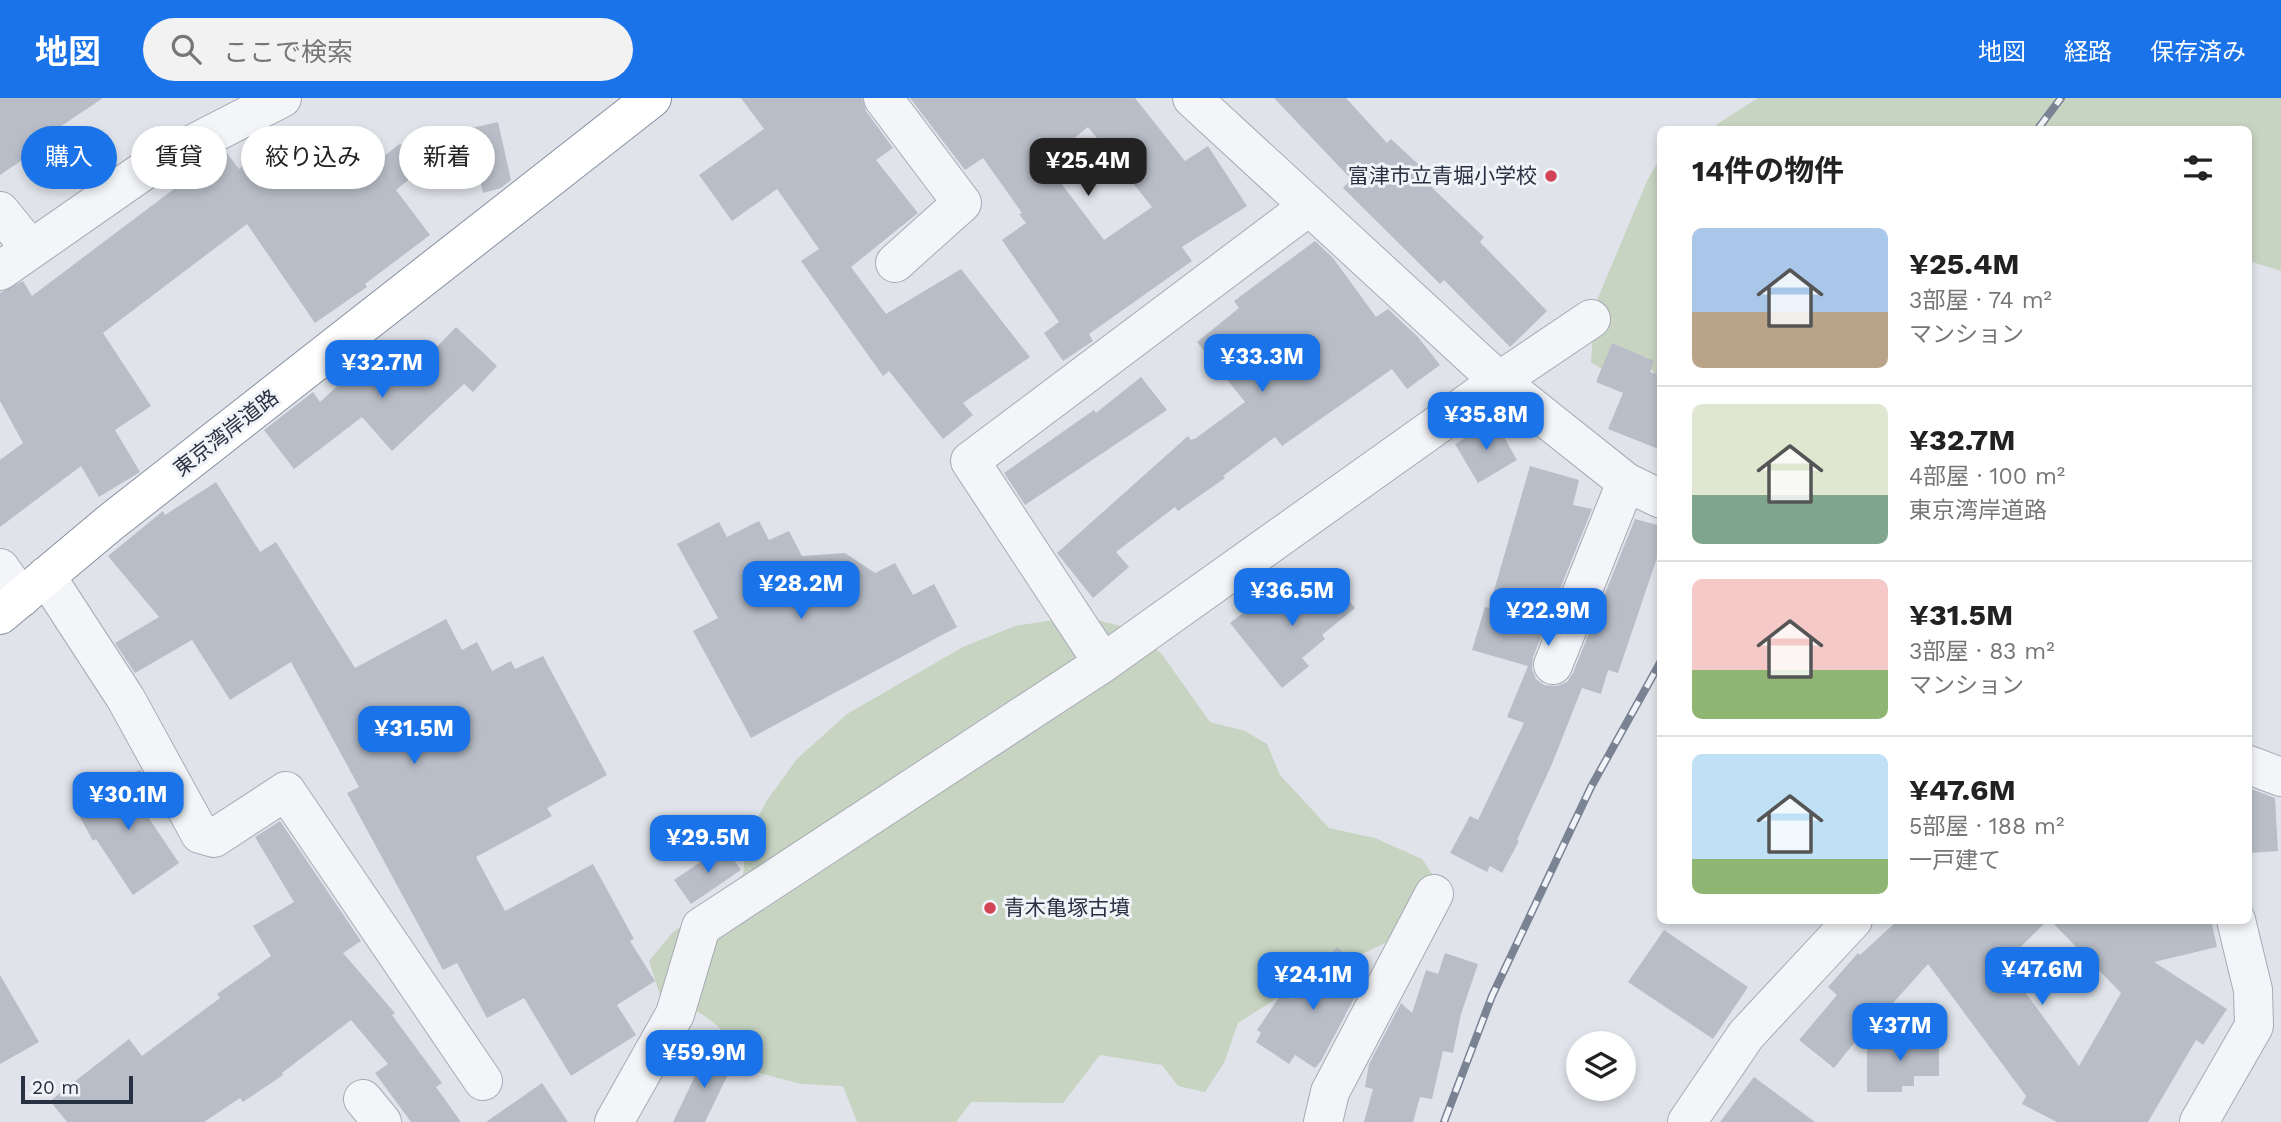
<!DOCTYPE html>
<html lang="ja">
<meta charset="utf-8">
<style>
:root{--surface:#fff;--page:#f2f2f2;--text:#222;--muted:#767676;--line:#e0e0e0;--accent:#1a73e8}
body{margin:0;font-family:"Work Sans","Noto Sans JP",sans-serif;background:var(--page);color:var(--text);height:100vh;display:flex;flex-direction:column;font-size:26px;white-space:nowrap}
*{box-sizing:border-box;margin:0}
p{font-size:23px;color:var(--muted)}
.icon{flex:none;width:38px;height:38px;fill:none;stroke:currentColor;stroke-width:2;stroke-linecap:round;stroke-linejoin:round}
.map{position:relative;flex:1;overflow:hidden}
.sheet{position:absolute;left:1657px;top:28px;width:595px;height:798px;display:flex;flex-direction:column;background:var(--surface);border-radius:10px;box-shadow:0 4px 10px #0003}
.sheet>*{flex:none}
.banner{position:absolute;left:21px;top:28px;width:665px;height:63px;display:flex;gap:14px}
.controls{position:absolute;left:1566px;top:933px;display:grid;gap:14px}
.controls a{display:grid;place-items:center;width:70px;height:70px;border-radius:50%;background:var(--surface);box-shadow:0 4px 10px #0003;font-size:35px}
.scale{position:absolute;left:21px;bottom:18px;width:112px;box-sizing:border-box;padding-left:7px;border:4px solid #283142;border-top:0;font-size:19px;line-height:24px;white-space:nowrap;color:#283142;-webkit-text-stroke:5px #f0f3f7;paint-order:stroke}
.price{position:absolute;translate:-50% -60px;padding:0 16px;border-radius:14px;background:var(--accent);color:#fff;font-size:23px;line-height:46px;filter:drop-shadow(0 2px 4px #0008)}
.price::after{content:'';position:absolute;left:50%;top:42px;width:21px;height:16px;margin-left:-10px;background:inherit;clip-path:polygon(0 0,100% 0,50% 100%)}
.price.current{background:#222;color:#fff}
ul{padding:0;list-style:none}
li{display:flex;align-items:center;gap:21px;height:175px;padding:0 35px}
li+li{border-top:2px solid var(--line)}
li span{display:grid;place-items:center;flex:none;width:196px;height:140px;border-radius:10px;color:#555}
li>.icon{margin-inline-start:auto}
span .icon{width:84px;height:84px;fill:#fffc;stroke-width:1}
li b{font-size:30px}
h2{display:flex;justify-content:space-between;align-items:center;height:84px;padding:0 35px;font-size:30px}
.tag{padding:0 24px;border-radius:32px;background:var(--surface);box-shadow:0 4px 10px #0003;font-size:24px;line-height:63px}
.tag.current{background:var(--accent);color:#fff}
header{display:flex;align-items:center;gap:42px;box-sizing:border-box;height:98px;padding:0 35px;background:var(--accent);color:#fff}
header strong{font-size:33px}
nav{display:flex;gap:38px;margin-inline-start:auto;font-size:24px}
.search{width:490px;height:63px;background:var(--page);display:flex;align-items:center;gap:18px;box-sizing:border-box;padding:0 24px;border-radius:38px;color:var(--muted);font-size:26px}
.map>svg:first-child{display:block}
.green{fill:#c6d4c1}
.building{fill:#b8bdc7;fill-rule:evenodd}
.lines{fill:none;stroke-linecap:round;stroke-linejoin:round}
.minor-casing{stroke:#a5abb4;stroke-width:40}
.highway-casing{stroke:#8791a1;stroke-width:40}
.minor{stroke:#f3f5f8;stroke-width:38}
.highway{stroke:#fff;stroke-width:38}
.rail-casing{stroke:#798394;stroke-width:8}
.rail{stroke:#f0f3f7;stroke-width:5;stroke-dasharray:16;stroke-linecap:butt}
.poi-dot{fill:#d24354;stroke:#f0f3f7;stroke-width:2.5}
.labels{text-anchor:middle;stroke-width:6;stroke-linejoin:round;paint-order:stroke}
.poi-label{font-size:21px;fill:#283142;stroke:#f0f3f7;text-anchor:end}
.street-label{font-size:21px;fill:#283142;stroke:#f0f3f7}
</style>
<header>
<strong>地図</strong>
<div class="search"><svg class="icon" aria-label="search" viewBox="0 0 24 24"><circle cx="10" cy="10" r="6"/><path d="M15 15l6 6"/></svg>ここで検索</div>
<nav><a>地図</a><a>経路</a><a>保存済み</a></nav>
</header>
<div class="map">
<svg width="2281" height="1024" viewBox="0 0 2281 1024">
<rect width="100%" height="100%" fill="#e0e4ea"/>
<path class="green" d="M1758 0H2281V173L2249 163V32L1699 31 1711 30Z
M1661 59V287L1648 266 1608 275 1591 264 1595 207 1647 83Z
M1081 518 1129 530 1161 555 1210 624 1245 633 1267 646 1280 677 1329 730 1375 740 1422 761 1443 792 1414 831 1299 886 1238 925 1224 965 1205 994 1178 988 1162 967 1100 957 1063 1005 971 1004 956 1024H857L843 988 801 986 752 973C722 927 712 917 660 897L649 863 672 835 727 794 743 776 747 741 767 702 797 661 847 616 963 549 1015 528Z"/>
<path class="building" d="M0 0H103L39 43 43 48 0 77Z
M741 0H862L866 13 893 50 876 62 918 115 851 169 886 216 961 171 1030 259 963 305 973 317 943 341 889 273 883 278 801 163 819 151 777 91 732 123 699 77 764 31Z
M910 0H1135L1185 63 1208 48 1247 108 1182 149 1192 163 1089 236 1093 243 1063 263 1044 235 1059 224 1002 142 1026 125 1019 116 1022 115 983 60 965 72ZM1088 29 1152 109 1104 142 1045 64Z
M1274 0H1346L1387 45 1391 41 1430 77 1424 82 1484 139 1480 144 1547 213 1510 249 1444 182 1440 186 1343 90 1351 81Z
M498 24 511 82 501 90 483 95 469 33 396 92 430 137 365 186 367 189 315 225 247 126 103 235 151 308 115 332 140 374 99 399 81 368 0 429V362L23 345 0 303V195L23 183 32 198 219 57 226 54 239 71 290 28 348 87 398 47Z
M1315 143 1333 160 1376 219 1388 211 1418 239 1440 267 1407 291 1392 271 1282 348 1275 339 1223 378 1225 380 1178 413 1175 409 1116 454 1129 469 1093 500 1057 455 1188 338 1191 342 1196 340 1245 304 1197 244 1239 210 1234 203Z
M456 229 497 268 473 294 464 286 392 353 362 319 294 371 264 332 313 294 320 304 374 254 402 285Z
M1612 245 1654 263 1650 274 1661 278V352L1608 331 1623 295 1596 284Z
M1141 279 1167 312 1025 407 1004 375 1094 312 1096 315Z
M1495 323 1517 362 1478 385 1455 346Z
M1530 368 1579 382 1573 407 1592 411 1533 559 1532 571 1536 581 1544 587 1557 588 1567 584 1573 575 1635 421 1661 428V448L1618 575 1608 572 1601 596 1582 590 1552 666 1517 742 1519 743 1502 775 1490 768 1487 774 1450 755 1470 718 1478 722 1524 625 1507 619 1528 568 1472 552 1485 509 1489 510Z
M216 384 260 454 276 444 355 570 446 521 462 552 477 544 492 573 511 563 515 571 543 558 607 677 547 710 552 718 476 759 505 813 593 766 634 841 630 843 655 883 617 907 636 937 571 978 524 900 487 920 457 865 443 872 347 695 359 689 291 564 230 602 192 542 135 575 115 545 159 519 108 458 163 413 165 417Z
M759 423 769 442 789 433 802 458 845 455 875 475 895 465 913 497 934 486 957 529 751 640 693 533 718 520 677 446 719 424 727 439Z
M1328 477 1355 510 1322 537 1325 541 1302 560 1309 568 1282 590 1230 525 1257 504 1263 513 1287 493 1295 503Z
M140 672 155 700 140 707 179 765 133 797 96 741 93 743 75 710 103 694 101 690Z
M2249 690 2275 700 2278 753 2249 755Z
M280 723 361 843 343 855 395 915 392 917 442 985 436 989 461 1024H411L375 975 388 966 351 922 282 975 283 977 243 1004 240 1000 204 1024H67L50 1003 129 941 142 958 220 900 217 896 271 858 253 828 294 804 255 739Z
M724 748 741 772 691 806 674 782Z
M1898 822H2048L2004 865 2079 968 2121 895 2050 822H2211L2217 849 2154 864 2227 911 2203 947 2196 942 2148 1024H2057L2022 1006 2026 998 1928 866 1867 934V929L1834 970 1799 942 1837 897 1828 889 1858 855 1860 857Z
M1664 832 1748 889 1713 941 1628 884Z
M1337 849 1367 876 1321 963 1315 970 1295 957 1289 966 1256 944 1261 935 1257 932 1282 895 1292 901Z
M1445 855 1478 866 1461 916 1453 955 1443 953 1432 1001 1420 999 1413 1024H1364L1373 991 1365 989 1369 966 1401 905 1412 915 1426 872 1438 876Z
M0 877 39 944 0 966Z
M1867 942H1939V978H1914V988H1902V994H1867Z
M707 953 732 968 705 1024H673Z
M1754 979 1815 1024H1720Z
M542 985 568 1024H486Z"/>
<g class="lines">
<defs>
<path id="minor" d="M883 0 962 105 895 165
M1192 0 1499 283 1626 384 1661 401
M0 113 30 150
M0 173 152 67 282 0
M0 470 21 500
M46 478 126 601 200 736 214 740 286 693 483 983
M1103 565 970 363 1308 109
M1553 567 1626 384
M2249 667 2281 679
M363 1001 382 1024
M614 1024 675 916 701 829 1103 565 1499 283 1591 221
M1323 1024 1330 994 1434 796
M1687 1024 1746 937 1853 822
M2199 1024 2254 928 2253 892 2236 822"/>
<path id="highway" d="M0 517 111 424 652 0"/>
</defs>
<use href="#minor" class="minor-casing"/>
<use href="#highway" class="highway-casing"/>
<use href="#minor" class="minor"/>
<use href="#highway" class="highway"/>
<defs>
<path id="rail" d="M2037 32 2061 0
M1444 1024 1492 898 1591 689 1661 563"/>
</defs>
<use href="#rail" class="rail-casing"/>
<use href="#rail" class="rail"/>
</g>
<g class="poi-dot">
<circle cx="1551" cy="78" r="7"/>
<circle cx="990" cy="810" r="7"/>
</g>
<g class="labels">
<g class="poi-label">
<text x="1537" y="85">富津市立青堀小学校</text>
<text x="1004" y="817" text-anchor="start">青木亀塚古墳</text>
</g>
<g class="street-label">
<text transform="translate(226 335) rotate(-38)" y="7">東京湾岸道路</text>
</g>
</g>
</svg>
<div class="controls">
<a><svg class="icon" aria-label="layers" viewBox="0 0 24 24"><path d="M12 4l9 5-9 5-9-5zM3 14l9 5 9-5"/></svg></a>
</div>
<div class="scale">20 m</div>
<b class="price current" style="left:1088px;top:100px">¥25.4M</b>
<b class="price" style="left:1262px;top:296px">¥33.3M</b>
<b class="price" style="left:382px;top:302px">¥32.7M</b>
<b class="price" style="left:1486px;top:354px">¥35.8M</b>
<b class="price" style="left:801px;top:523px">¥28.2M</b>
<b class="price" style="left:1292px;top:530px">¥36.5M</b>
<b class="price" style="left:1548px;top:550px">¥22.9M</b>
<b class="price" style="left:414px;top:668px">¥31.5M</b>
<b class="price" style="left:128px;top:734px">¥30.1M</b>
<b class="price" style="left:708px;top:777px">¥29.5M</b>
<b class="price" style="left:2042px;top:909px">¥47.6M</b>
<b class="price" style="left:1313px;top:914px">¥24.1M</b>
<b class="price" style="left:1900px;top:965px">¥37M</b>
<b class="price" style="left:704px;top:992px">¥59.9M</b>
<div class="banner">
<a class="tag current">購入</a>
<a class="tag">賃貸</a>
<a class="tag">絞り込み</a>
<a class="tag">新着</a>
</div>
<section class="sheet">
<h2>14件の物件<svg class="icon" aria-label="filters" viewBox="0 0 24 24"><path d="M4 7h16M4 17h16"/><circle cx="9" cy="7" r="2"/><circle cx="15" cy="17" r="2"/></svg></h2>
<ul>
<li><span style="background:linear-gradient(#a9c7e8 60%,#b9a48a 0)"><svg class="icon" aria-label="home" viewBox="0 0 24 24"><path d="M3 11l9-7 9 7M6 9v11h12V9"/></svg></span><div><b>¥25.4M</b><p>3部屋 · 74 m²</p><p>マンション</p></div></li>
<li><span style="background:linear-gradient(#dfe7d0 65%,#7fa58c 0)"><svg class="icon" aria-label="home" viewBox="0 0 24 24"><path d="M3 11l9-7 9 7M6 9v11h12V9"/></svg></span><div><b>¥32.7M</b><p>4部屋 · 100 m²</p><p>東京湾岸道路</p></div></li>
<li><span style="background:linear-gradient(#f6c9c9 65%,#8fb573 0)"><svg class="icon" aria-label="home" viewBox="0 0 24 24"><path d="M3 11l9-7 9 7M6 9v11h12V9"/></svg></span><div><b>¥31.5M</b><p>3部屋 · 83 m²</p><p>マンション</p></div></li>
<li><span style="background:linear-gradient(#bfe0f5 75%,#8fb573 0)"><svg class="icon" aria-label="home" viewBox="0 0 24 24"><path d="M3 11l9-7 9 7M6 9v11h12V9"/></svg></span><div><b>¥47.6M</b><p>5部屋 · 188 m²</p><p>一戸建て</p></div></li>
</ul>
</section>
</div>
